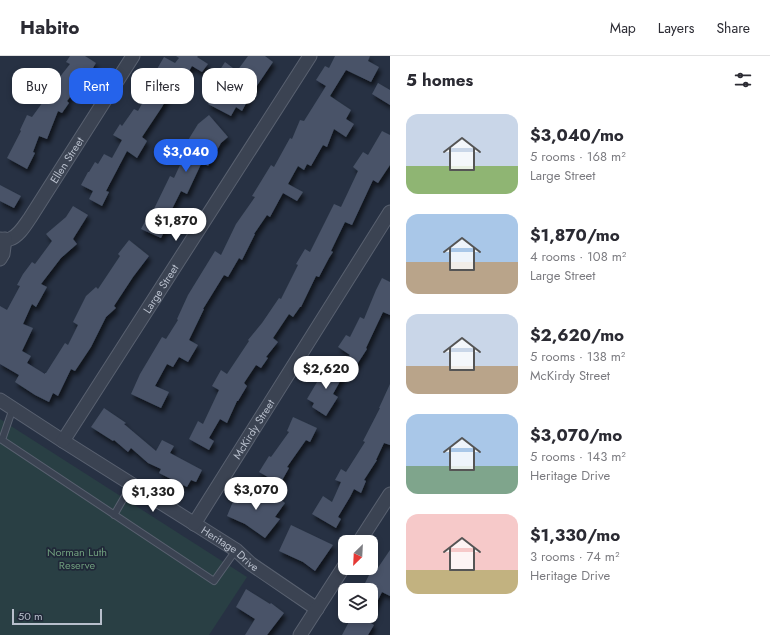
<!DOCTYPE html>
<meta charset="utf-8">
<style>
:root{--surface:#fff;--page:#f7f7f7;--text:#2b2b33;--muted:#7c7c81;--line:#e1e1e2;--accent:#2563eb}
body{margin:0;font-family:Jost,sans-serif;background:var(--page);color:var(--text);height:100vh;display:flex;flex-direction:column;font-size:15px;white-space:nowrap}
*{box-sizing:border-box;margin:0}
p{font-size:13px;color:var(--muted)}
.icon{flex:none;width:22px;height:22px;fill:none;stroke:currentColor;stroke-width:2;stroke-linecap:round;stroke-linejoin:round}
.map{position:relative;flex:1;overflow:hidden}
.sheet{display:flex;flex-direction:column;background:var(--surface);width:380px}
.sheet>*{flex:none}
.banner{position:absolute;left:12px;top:12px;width:318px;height:36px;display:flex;gap:8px}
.needle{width:26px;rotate:204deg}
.tools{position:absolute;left:338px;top:479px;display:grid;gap:8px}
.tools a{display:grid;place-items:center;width:40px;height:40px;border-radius:8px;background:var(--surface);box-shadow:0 2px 6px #0003;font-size:20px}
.scale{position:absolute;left:12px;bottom:10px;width:90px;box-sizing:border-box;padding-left:4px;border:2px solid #b8bfcc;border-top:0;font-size:11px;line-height:14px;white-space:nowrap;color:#b8bfcc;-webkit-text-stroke:3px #202838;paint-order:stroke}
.price{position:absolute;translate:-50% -34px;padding:0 9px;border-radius:14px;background:#fff;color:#222;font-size:13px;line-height:26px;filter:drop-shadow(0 1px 2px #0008)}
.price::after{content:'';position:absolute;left:50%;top:24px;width:12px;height:9px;margin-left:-6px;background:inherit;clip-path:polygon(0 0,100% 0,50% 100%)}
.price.on{background:var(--accent);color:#fff}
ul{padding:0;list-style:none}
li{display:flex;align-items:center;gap:12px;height:100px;padding:0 16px}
li span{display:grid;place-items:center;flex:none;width:112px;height:80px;border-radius:12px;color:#555}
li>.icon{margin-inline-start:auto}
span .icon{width:48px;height:48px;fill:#fffc;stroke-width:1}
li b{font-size:17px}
h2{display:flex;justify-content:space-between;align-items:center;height:48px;padding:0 16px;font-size:17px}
.tag{padding:0 14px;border-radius:12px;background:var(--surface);box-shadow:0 2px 6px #0003;font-size:14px;line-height:36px}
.tag.on{background:var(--accent);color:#fff}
header{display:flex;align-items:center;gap:24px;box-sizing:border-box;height:56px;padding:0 20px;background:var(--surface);border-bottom:1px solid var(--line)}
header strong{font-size:19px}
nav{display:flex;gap:22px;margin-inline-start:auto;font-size:14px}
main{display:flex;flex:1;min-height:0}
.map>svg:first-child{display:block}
.green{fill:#293f44}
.building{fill:#485367;filter:url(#shadow)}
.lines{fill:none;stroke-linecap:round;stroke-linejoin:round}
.lane-casing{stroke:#596170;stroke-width:8}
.street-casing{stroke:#596170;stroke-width:15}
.lane{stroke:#3b4352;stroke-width:6}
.street{stroke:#3b4352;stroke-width:13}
.labels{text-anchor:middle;stroke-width:3.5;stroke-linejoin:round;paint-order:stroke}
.street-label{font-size:11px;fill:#b8bfcc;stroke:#202838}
.park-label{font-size:11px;fill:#6f9d7d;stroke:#202838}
</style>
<header>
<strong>Habito</strong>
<nav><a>Map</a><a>Layers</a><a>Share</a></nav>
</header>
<main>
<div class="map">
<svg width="390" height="579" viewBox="0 0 390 579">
<defs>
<filter id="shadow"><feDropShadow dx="2.5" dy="4.5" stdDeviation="2" flood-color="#0009"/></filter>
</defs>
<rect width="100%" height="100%" fill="#273143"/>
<path class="green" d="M0 363 247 521 209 579H0Z"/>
<path class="building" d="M70 0H85L96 7 88 20 87 19 67 45 69 47 62 57 58 55 47 83 39 80 33 96 35 97 27 113 7 102 21 75 20 74 27 59 32 61 56 28 55 27 70 8 66 6Z
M176 0H198L197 1 208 8 202 16 192 10 180 31 175 28 162 51 142 81 147 85 137 102 127 95 106 135 109 136 102 150 89 143 93 135 81 129 88 116H89L95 106 98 108 104 98 112 102 122 84 113 79 120 68 122 70 134 53 138 55 151 31 146 28 151 19 153 20 164 1 175 7 179 2Z
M248 0H265L273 6 250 40 242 55 236 51 231 60 208 48 220 23 216 20 225 6 237 15Z
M335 0H370L368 5 379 11 371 26 346 14 330 40 351 54 346 63 354 68 346 81 334 73 327 91 323 89 311 110 307 108 304 114 298 110 288 128 303 136 297 145 283 137 270 161 267 159 254 178H255L242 204 239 202 228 221 224 219 203 253H204L189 284 198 289 188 306 179 301 173 311 167 308 155 330 169 336 161 352 131 338 140 318 162 281 166 283 178 264 177 263 188 239 215 195 221 199 236 168 255 141 252 140 260 127 271 109 274 111 290 82 292 83 300 64 304 65 326 30 316 24 325 10 329 12Z
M378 27 390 34V49L372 38Z
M209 59 228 81 221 87 208 110 202 106 187 138 181 135 172 153 175 155 161 182 141 173 150 156 152 157 170 120 174 122 186 96 182 94 198 68Z
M382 75 390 79V109L378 127 373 124 352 169 345 166 331 195 333 196 329 202 319 221 316 220 301 251H300L293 261 289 258 273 282 278 286 266 301 268 302 261 312 256 309 244 327 247 330 238 345H237L227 367 220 363 209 382 214 385 209 394 189 383 198 365 203 368 219 334 212 330 221 314 227 318 249 285 248 284 262 267 279 242 281 243 298 209 296 208 305 193 310 196 334 148 341 151 358 115 353 111 363 96 368 99Z
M0 129 21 140 14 152 0 145Z
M73 150 88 159 73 183 77 188 61 202 41 228 47 231 36 251 32 248 23 268 33 272 22 295 31 300 27 307 45 318V317H46L65 287 68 289 78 269 73 266 86 240 96 231 98 233 120 200 118 198 129 184 149 200 133 221 114 250 116 252 106 261 91 291 75 315 71 313 58 340 53 337 49 346 35 339 15 326 19 319 0 308V250L7 254 20 230 17 229 23 218 32 206 35 208 52 185 46 178 66 161Z
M382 222 390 226V259L383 256 366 292 367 293 356 310 346 304 350 299 338 291 346 279 350 281 360 261 364 263 376 234Z
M327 309 344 318 333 338 338 341 326 360 312 351 314 347 307 343Z
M390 328V389L384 387 376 404H377L364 424 366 425 361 437 354 433 350 441 338 461 341 463 336 472 312 458 323 440 332 446 341 426 335 424 341 413 346 416 365 386 363 385 380 352H379Z
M104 352 126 367 124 368 156 395 162 384 174 390 170 397 202 414 196 426 191 424 187 431 159 417 161 413 148 407 131 392 128 396 114 384 113 385 91 371Z
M293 361 317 372 310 386 306 384 287 411 289 412 280 428 259 416 269 400 271 401 289 376 287 375Z
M239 431 267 443 272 436 285 447 275 461 280 463 265 482 245 468 227 460Z
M291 469 333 489 315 515 303 506 279 495Z
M390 494V540L382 536 371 558V534H365L368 528 365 527 370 517 373 519Z
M246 533 270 548 271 547 284 557 267 579H245L255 563 236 551Z
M352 560H373L369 566 374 569 368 579H342Z"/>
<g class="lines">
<defs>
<path id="lane" d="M13 352 2 384 214 525 236 494
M114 459 132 428"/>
<g id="street">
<path id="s1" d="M0 183C3 183 7 184 10 183 19 180 25 169 30 162L133 0"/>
<path d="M0 203 3 198 5 183"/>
<path id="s2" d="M0 344 63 385 236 494 251 508 317 553"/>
<path id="s3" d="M63 385 310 0"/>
<path id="s4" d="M194 468 390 156"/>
<path d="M359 486 390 438"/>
<path d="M300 579 345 509"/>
</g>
</defs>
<use href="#lane" class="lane-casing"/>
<use href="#street" class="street-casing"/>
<use href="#lane" class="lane"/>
<use href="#street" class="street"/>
</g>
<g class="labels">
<g class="street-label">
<text dy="4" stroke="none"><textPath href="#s1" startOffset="108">Ellen Street</textPath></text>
<text dy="4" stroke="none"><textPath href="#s3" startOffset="181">Large Street</textPath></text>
<text dy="4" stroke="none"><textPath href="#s4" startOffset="112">McKirdy Street</textPath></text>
<text dy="4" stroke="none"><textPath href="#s2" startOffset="274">Heritage Drive</textPath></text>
</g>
<g class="park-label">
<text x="77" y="500">Norman Luth<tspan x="77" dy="13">Reserve</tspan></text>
</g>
</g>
</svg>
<div class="tools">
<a><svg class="needle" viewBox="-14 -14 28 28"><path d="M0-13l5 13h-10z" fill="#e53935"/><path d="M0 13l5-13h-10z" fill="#7c7c81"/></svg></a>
<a><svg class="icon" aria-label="layers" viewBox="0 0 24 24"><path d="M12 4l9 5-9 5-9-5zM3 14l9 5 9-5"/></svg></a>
</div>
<div class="scale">50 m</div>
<b class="price on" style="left:186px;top:117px">$3,040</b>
<b class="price" style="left:176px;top:186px">$1,870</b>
<b class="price" style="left:326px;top:334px">$2,620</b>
<b class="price" style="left:256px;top:455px">$3,070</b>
<b class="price" style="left:153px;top:457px">$1,330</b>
<div class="banner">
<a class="tag">Buy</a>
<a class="tag on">Rent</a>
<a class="tag">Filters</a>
<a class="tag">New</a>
</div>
</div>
<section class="sheet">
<h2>5 homes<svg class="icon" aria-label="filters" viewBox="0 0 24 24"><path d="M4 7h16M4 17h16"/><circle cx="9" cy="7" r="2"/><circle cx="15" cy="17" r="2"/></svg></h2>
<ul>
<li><span style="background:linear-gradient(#c9d6e8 65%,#8fb573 0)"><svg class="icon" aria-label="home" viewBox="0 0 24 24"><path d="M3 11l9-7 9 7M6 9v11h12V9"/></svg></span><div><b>$3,040/mo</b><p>5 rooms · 168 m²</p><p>Large Street</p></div></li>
<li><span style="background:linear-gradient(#a9c7e8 60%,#b9a48a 0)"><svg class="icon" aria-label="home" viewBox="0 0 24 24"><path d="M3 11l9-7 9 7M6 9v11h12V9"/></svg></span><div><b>$1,870/mo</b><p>4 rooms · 108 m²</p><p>Large Street</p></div></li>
<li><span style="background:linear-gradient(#c9d6e8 65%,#b9a48a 0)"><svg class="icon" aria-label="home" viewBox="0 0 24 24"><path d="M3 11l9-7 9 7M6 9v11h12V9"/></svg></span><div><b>$2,620/mo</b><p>5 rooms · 138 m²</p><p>McKirdy Street</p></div></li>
<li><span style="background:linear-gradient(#a9c7e8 65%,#7fa58c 0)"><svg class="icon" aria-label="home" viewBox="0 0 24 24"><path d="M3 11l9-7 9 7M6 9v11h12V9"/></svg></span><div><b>$3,070/mo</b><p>5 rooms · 143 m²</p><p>Heritage Drive</p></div></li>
<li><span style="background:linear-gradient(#f6c9c9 70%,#c2b280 0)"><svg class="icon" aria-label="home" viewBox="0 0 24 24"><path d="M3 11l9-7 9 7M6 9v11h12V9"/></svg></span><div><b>$1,330/mo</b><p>3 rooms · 74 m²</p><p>Heritage Drive</p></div></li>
</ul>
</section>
</main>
